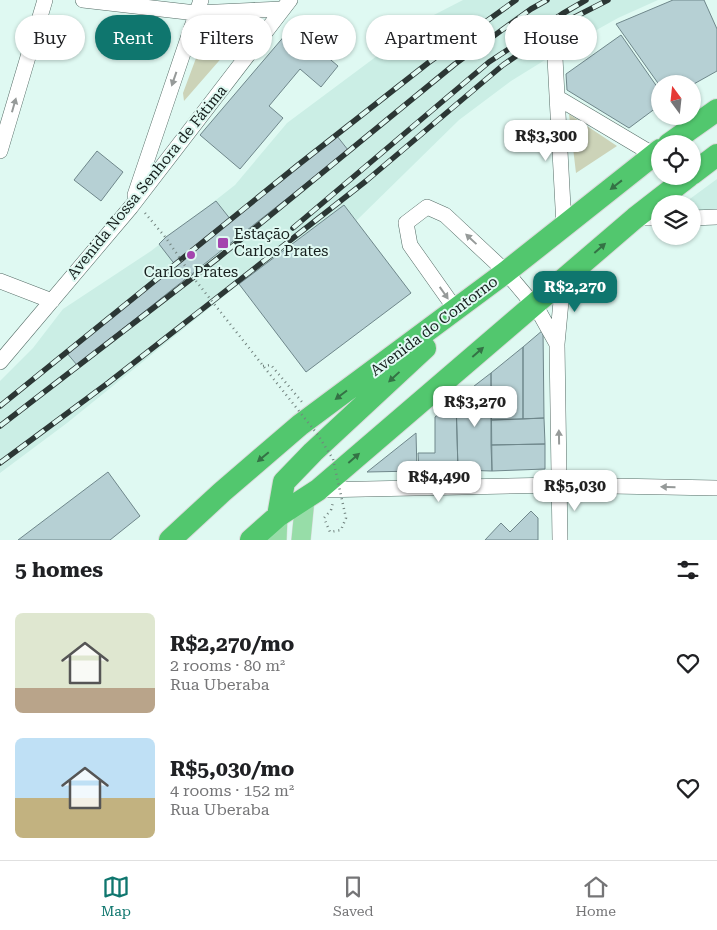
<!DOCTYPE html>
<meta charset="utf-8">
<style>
:root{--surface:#fff;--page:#f6f6f6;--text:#202124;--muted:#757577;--line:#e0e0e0;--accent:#0f766e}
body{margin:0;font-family:"Roboto Serif",serif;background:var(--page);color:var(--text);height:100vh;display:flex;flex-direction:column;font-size:19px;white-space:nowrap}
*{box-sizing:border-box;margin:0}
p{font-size:16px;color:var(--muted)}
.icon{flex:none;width:28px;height:28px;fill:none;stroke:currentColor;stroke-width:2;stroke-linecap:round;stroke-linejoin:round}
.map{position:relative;height:540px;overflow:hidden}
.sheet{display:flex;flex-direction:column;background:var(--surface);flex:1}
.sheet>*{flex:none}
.banner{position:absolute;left:15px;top:15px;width:688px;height:45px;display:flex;gap:10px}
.needle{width:32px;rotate:345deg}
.controls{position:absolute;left:651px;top:75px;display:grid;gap:10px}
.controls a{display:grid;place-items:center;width:50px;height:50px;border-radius:50%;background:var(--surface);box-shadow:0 1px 4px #0004;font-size:25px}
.price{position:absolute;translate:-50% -42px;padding:0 11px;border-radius:10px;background:#fff;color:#222;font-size:16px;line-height:32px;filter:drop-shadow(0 1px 2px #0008)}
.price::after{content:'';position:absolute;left:50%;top:30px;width:15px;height:11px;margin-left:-8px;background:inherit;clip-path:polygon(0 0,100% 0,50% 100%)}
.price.active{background:var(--accent);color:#fff}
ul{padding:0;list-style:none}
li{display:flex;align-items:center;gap:15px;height:125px;padding:0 15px}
li span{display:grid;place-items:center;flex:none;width:140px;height:100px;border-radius:8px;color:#555}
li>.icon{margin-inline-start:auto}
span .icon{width:60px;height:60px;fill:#fffc;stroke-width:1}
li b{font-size:21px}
h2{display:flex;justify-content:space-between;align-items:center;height:60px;padding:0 15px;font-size:21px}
.tag{padding:0 18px;border-radius:22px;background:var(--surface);box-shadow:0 1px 4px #0004;font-size:18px;line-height:45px}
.tag.active{background:var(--accent);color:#fff}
.tabs{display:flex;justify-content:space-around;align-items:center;height:70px;border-top:1px solid var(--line);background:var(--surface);font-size:14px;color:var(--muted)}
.tabs a{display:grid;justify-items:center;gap:2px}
.tabs .active{color:var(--accent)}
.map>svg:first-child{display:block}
.built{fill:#cbeee5}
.green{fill:#ccd3b8}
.building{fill:#b6d0d4;stroke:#6f878b}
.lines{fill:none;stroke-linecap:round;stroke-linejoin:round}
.minor-casing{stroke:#566d67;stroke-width:16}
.major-casing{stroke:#dadbdb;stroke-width:20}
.highway-casing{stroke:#dadbdb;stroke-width:24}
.path{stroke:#72837f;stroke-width:2.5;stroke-dasharray:1 4;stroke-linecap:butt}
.minor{stroke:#fff;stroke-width:15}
.major{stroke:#97dda8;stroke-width:19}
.highway{stroke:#52c76e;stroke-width:22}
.rail-casing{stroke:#2c3735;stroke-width:5.5}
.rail{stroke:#dff9f2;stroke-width:4;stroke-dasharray:11;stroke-linecap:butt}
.path-bridge{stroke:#72837f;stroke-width:2.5;stroke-dasharray:1 4;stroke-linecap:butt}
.tree{fill:#7e8e71}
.oneway{fill:#969a99}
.oneway2{fill:#347245}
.poi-dot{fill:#a445ae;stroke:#dff9f2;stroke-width:2}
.labels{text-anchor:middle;stroke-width:4;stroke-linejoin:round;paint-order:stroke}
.street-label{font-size:15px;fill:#151e1c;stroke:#dff9f2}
.poi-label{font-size:15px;fill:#151e1c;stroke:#dff9f2;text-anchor:start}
</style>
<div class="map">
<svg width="717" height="540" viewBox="0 0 717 540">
<rect width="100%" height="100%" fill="#dff9f2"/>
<path class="built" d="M463 0H658L618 18 566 47 511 81 459 120 356 221 344 205 239 284 67 423 0 473V381L33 348 63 309 151 251 235 185 287 123 428 18Z
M717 179V213L693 214 692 204H683Z"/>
<path class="green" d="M211 18 252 23 184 101 183 93Z
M569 114 617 146 576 173Z"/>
<path class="building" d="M673 0H704L717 29V71L692 85V84H660V86L616 24Z
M292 27 338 66 321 87 300 69 269 106 283 118 240 169 200 135Z
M621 35 660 91V105L629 128 567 90 566 74Z
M337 136 348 150 77 365 66 352 176 266 159 244 166 237 216 201 231 220Z
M97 151 123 172 101 201 74 180Z
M344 205 411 293 306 372 239 284Z
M543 330 544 418 523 419V347Z
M523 347V419L491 420V373Z
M491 373 492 471 458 470 456 400Z
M456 400 458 470 419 471 418 453H435V417Z
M544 418 545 444 491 445V420Z
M416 433 417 471 367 472Z
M545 444V469L492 471 491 445Z
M108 472 140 516 110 540H18Z
M531 511 538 518V540H485L501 523 510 532Z"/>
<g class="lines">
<defs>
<path id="minor" d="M83 0 196 13 283 9
M555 58 564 226
M558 98 654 155
M0 151 45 0
M135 195 201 0
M635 218H660
M692 218 717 217
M0 281 52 301
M456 310 410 245 406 223 427 207 445 215 506 272 538 310 557 344
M0 362 131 207 290 0
M318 490 559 485 717 488
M560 540 557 344 563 280"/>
<path id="major" d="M277 540 278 516
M301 540 305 499"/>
<path id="highway" d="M669 144 717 110
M692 174 717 155
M278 516 284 482 313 452 425 348
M170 540 222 492 300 425 506 272 660 150
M251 540 278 516 318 490 635 218 689 176"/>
</defs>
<use href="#minor" class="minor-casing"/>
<use href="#major" class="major-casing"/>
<use href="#highway" class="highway-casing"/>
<path class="path" d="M263 366 271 365 302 402
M331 510 333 502"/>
<use href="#minor" class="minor"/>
<use href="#major" class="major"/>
<use href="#highway" class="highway"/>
<defs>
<path id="rail" d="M293 228 489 62 562 14 586 0
M0 406 298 165 428 63 516 0
M0 426 217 259 455 64 531 9 547 0
M0 463 108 383 366 181 503 65 567 21 608 0"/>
</defs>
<use href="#rail" class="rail-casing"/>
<use href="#rail" class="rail"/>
<path class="path-bridge" d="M145 213 166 238 192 276 318 435 333 459 346 518 341 530 330 532 324 518 331 510"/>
</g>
<circle class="tree" cx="223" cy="33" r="5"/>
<defs><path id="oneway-solid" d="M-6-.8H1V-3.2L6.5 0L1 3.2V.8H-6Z" transform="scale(1.25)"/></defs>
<g class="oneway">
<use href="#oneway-solid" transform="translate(174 79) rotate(109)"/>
<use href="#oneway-solid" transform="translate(14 105) rotate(-74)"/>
<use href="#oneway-solid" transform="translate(471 239) rotate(-137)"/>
<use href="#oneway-solid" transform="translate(444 293) rotate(55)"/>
<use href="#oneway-solid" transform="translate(559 437) rotate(-91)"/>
<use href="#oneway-solid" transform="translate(668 487) rotate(-179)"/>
</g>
<g class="oneway2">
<use href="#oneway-solid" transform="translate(616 185) rotate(142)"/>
<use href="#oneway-solid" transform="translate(600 248) rotate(-41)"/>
<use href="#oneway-solid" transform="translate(478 352) rotate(-41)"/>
<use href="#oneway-solid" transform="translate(394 377) rotate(137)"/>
<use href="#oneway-solid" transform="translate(341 395) rotate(143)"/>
<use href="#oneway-solid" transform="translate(263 457) rotate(140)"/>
<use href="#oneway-solid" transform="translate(354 458) rotate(-41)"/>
</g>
<g class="poi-dot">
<rect x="217" y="237" width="12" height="12" rx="2.5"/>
<circle cx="191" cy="255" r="5"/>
</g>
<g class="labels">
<g class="street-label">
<text transform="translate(147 182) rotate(-51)" y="5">Avenida Nossa Senhora de Fátima</text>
<text transform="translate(434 326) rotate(-37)" y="5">Avenida do Contorno</text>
</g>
<g class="poi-label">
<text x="234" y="239">Estação<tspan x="234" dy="17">Carlos Prates</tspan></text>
<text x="191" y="277" text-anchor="middle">Carlos Prates</text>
</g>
</g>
</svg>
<div class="controls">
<a><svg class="needle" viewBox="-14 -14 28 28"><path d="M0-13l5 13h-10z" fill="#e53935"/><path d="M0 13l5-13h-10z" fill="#757577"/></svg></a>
<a><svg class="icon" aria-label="locate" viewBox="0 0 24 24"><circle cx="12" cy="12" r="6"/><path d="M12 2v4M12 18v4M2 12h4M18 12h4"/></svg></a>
<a><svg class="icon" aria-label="layers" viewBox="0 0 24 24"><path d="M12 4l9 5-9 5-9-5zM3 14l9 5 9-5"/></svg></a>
</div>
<b class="price" style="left:546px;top:162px">R$3,300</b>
<b class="price active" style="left:575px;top:313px">R$2,270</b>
<b class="price" style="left:475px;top:428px">R$3,270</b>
<b class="price" style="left:439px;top:503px">R$4,490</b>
<b class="price" style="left:575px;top:512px">R$5,030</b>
<div class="banner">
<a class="tag">Buy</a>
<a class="tag active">Rent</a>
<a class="tag">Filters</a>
<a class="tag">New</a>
<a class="tag">Apartment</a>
<a class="tag">House</a>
</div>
</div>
<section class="sheet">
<h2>5 homes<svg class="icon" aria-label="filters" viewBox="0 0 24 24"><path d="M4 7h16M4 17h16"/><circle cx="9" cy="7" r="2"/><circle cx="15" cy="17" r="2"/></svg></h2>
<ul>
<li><span style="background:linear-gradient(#dfe7d0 75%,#b9a48a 0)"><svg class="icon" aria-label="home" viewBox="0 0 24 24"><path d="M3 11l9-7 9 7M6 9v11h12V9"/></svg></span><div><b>R$2,270/mo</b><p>2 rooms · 80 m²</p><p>Rua Uberaba</p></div><svg class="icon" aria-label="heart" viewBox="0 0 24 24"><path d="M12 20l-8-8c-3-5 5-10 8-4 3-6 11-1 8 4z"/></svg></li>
<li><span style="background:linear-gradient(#bfe0f5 60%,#c2b280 0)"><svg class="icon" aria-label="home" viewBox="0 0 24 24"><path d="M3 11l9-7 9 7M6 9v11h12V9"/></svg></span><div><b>R$5,030/mo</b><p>4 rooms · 152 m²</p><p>Rua Uberaba</p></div><svg class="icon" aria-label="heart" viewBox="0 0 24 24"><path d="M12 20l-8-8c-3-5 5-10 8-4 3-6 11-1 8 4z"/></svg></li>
</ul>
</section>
<nav class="tabs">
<a class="active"><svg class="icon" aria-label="map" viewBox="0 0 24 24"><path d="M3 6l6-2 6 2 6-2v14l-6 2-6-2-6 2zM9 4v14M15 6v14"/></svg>Map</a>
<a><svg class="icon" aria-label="saved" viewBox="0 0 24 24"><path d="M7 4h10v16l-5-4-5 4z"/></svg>Saved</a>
<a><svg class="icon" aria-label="home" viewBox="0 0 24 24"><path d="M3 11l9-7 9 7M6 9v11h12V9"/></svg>Home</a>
</nav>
